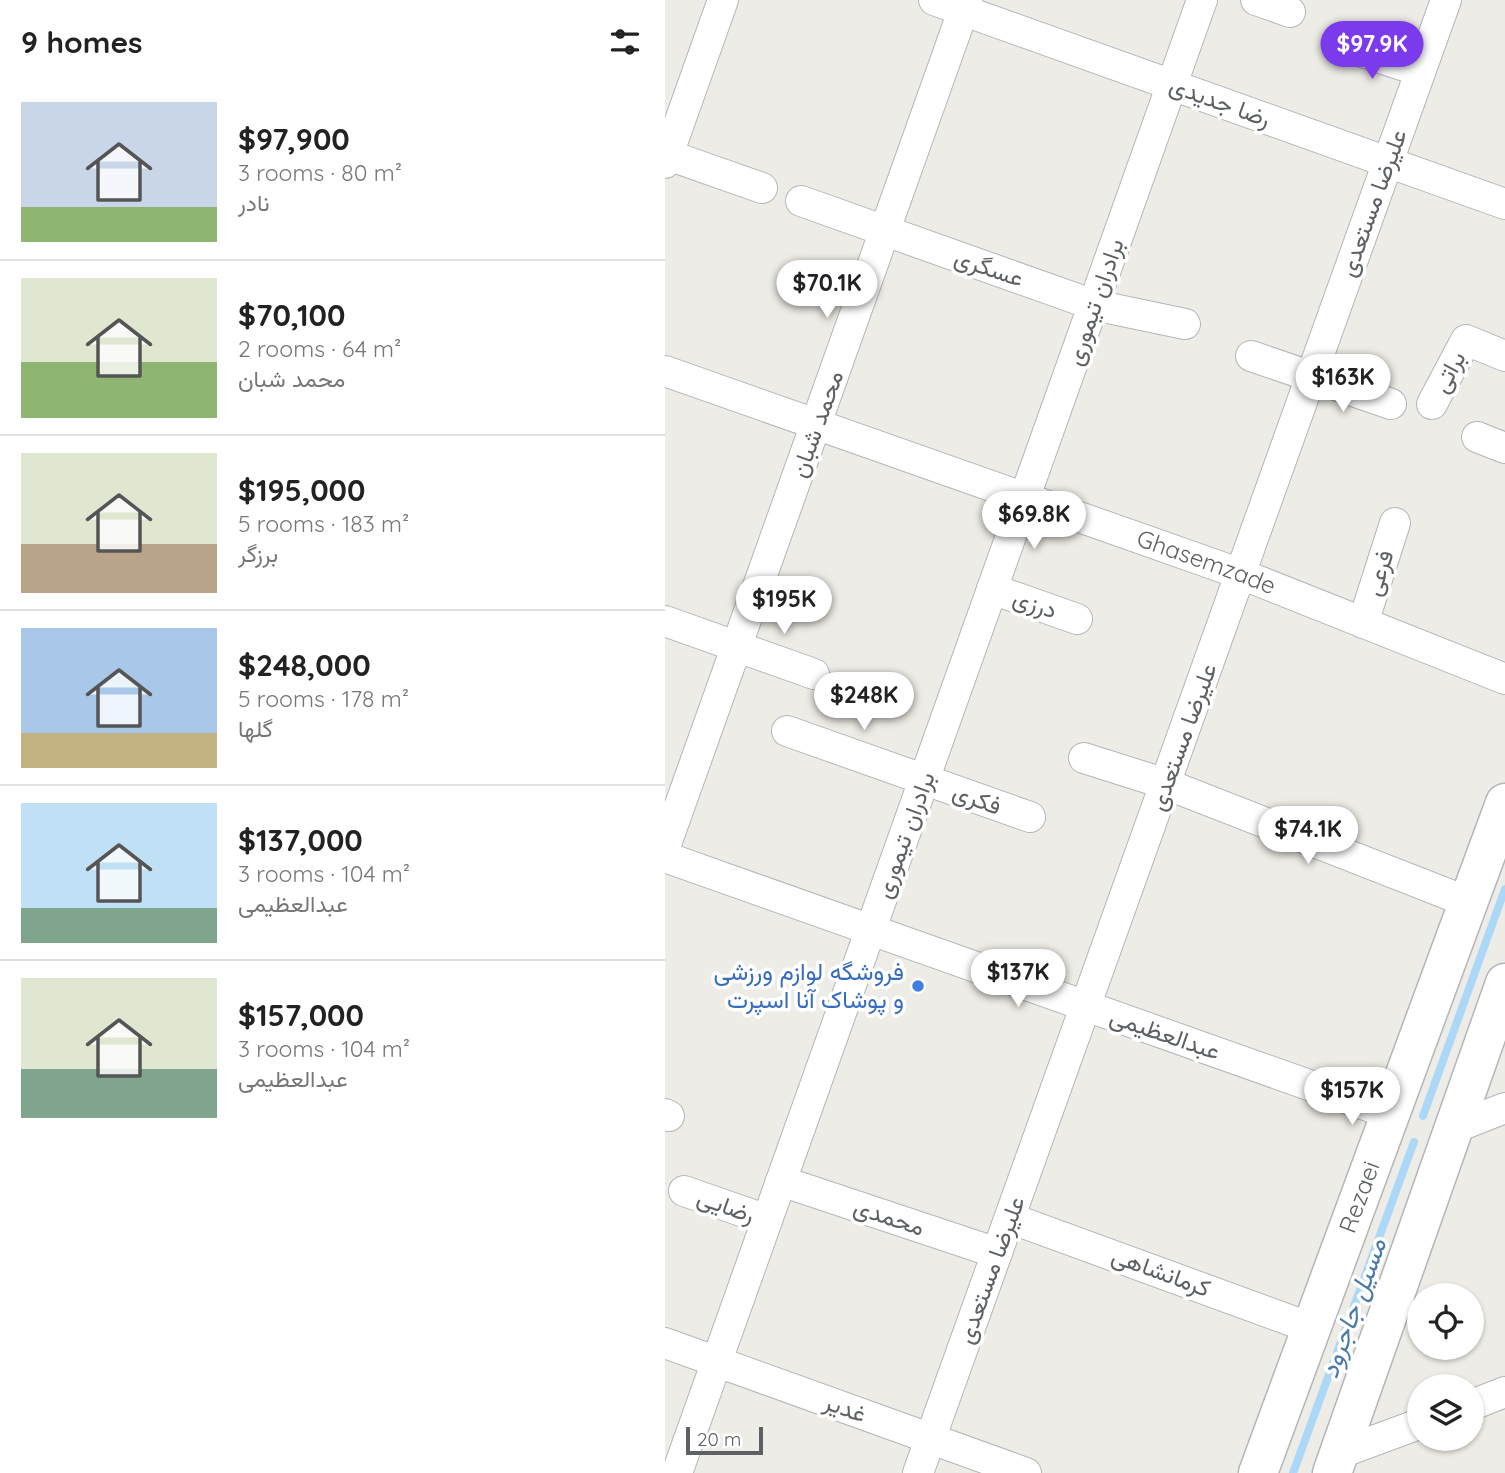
<!DOCTYPE html>
<meta charset="utf-8">
<style>
:root{--surface:#fff;--page:#f2f2f2;--text:#222;--muted:#767676;--line:#e0e0e0;--accent:#7c3aed}
body{margin:0;font-family:Quicksand,Vazirmatn,sans-serif;background:var(--page);color:var(--text);height:100vh;display:flex;flex-direction:column;font-size:26px;white-space:nowrap}
*{box-sizing:border-box;margin:0}
p{font-size:23px;color:var(--muted)}
.icon{flex:none;width:38px;height:38px;fill:none;stroke:currentColor;stroke-width:2;stroke-linecap:round;stroke-linejoin:round}
.map{position:relative;flex:1;overflow:hidden}
.panel{display:flex;flex-direction:column;background:var(--surface);width:665px}
.panel>*{flex:none}
.tools{position:absolute;left:742px;top:1283px;display:grid;gap:14px}
.tools a{display:grid;place-items:center;width:77px;height:77px;border-radius:50%;background:var(--surface);box-shadow:0 2px 5px #0004;font-size:35px}
.scale{position:absolute;left:21px;bottom:18px;width:77px;box-sizing:border-box;padding-left:7px;border:4px solid #5d6164;border-top:0;font-size:19px;line-height:24px;white-space:nowrap;color:#5d6164;-webkit-text-stroke:5px #fff;paint-order:stroke}
.price{position:absolute;translate:-50% -60px;padding:0 16px;border-radius:24px;background:#fff;color:#222;font-size:23px;line-height:46px;filter:drop-shadow(0 2px 4px #0008)}
.price::after{content:'';position:absolute;left:50%;top:42px;width:21px;height:16px;margin-left:-10px;background:inherit;clip-path:polygon(0 0,100% 0,50% 100%)}
.price.selected{background:var(--accent);color:#fff}
ul{padding:0;list-style:none}
li{display:flex;align-items:center;gap:21px;height:175px;padding:0 21px}
li+li{border-top:2px solid var(--line)}
li span{display:grid;place-items:center;flex:none;width:196px;height:140px;border-radius:0px;color:#555}
li>.icon{margin-inline-start:auto}
span .icon{width:84px;height:84px;fill:#fffc;stroke-width:1}
li b{font-size:30px}
h2{display:flex;justify-content:space-between;align-items:center;height:84px;padding:0 21px;font-size:30px}
main{display:flex;flex:1;min-height:0}
.map>svg:first-child{display:block}
.lines{fill:none;stroke-linecap:round;stroke-linejoin:round}
.stream{stroke:#acd8f7;stroke-width:8}
.street-casing{stroke:#b3b6b9;stroke-width:32}
.secondary-casing{stroke:#b2b5b9;stroke-width:41}
.street{stroke:#fff;stroke-width:30}
.secondary{stroke:#fff;stroke-width:38}
.shop-dot{fill:#3f7fe0;stroke:#fff;stroke-width:2.5}
.labels{text-anchor:middle;stroke-width:7;stroke-linejoin:round;paint-order:stroke}
.street-label{font-size:24px;fill:#5d6164;stroke:#fff}
.shop-label{font-size:24px;fill:#366cbe;stroke:#fff;text-anchor:end}
.water-label{font-size:26px;font-style:italic;fill:#4b7aa8;stroke:#fff}
</style>
<main>
<section class="panel">
<h2>9 homes<svg class="icon" aria-label="filters" viewBox="0 0 24 24"><path d="M4 7h16M4 17h16"/><circle cx="9" cy="7" r="2"/><circle cx="15" cy="17" r="2"/></svg></h2>
<ul>
<li><span style="background:linear-gradient(#c9d6e8 75%,#8fb573 0)"><svg class="icon" aria-label="home" viewBox="0 0 24 24"><path d="M3 11l9-7 9 7M6 9v11h12V9"/></svg></span><div><b>$97,900</b><p>3 rooms · 80 m²</p><p>نادر</p></div></li>
<li><span style="background:linear-gradient(#dfe7d0 60%,#8fb573 0)"><svg class="icon" aria-label="home" viewBox="0 0 24 24"><path d="M3 11l9-7 9 7M6 9v11h12V9"/></svg></span><div><b>$70,100</b><p>2 rooms · 64 m²</p><p>محمد شبان</p></div></li>
<li><span style="background:linear-gradient(#dfe7d0 65%,#b9a48a 0)"><svg class="icon" aria-label="home" viewBox="0 0 24 24"><path d="M3 11l9-7 9 7M6 9v11h12V9"/></svg></span><div><b>$195,000</b><p>5 rooms · 183 m²</p><p>برزگر</p></div></li>
<li><span style="background:linear-gradient(#a9c7e8 75%,#c2b280 0)"><svg class="icon" aria-label="home" viewBox="0 0 24 24"><path d="M3 11l9-7 9 7M6 9v11h12V9"/></svg></span><div><b>$248,000</b><p>5 rooms · 178 m²</p><p>گلها</p></div></li>
<li><span style="background:linear-gradient(#bfe0f5 75%,#7fa58c 0)"><svg class="icon" aria-label="home" viewBox="0 0 24 24"><path d="M3 11l9-7 9 7M6 9v11h12V9"/></svg></span><div><b>$137,000</b><p>3 rooms · 104 m²</p><p>عبدالعظیمی</p></div></li>
<li><span style="background:linear-gradient(#dfe7d0 65%,#7fa58c 0)"><svg class="icon" aria-label="home" viewBox="0 0 24 24"><path d="M3 11l9-7 9 7M6 9v11h12V9"/></svg></span><div><b>$157,000</b><p>3 rooms · 104 m²</p><p>عبدالعظیمی</p></div></li>
</ul>
</section>
<div class="map">
<svg width="840" height="1473" viewBox="0 0 840 1473">
<rect width="100%" height="100%" fill="#eeece6"/>
<g class="lines">
<path class="stream" d="M758 1116 840 889
M628 1473 749 1142"/>
<defs>
<g id="street">
<path d="M269 0 840 204"/>
<path d="M591 0 625 12"/>
<path d="M673 44 755 71"/>
<path d="M3 155 97 188"/>
<path d="M0 163 58 0"/>
<path d="M136 201 429 305 520 324"/>
<path d="M586 356 726 404"/>
<path id="s1" d="M0 371 576 574 840 679"/>
<path d="M767 404 801 340 840 356"/>
<path d="M812 437 840 448"/>
<path d="M327 589 412 619"/>
<path d="M0 621 149 674"/>
<path d="M698 623 730 523"/>
<path d="M122 731 365 817"/>
<path d="M419 758 501 784 803 902"/>
<path d="M0 847 302 0"/>
<path d="M0 857 723 1113"/>
<path d="M0 1114 4 1116"/>
<path d="M789 1128 840 1108"/>
<path d="M116 1181 332 1253"/>
<path d="M19 1191 102 1220"/>
<path d="M345 1218 646 1328"/>
<path d="M0 1343 361 1473"/>
<path d="M807 1405 840 1392"/>
<path d="M673 1454 754 1424"/>
<path d="M12 1473 537 0"/>
<path d="M253 1473 781 0"/>
</g>
<g id="secondary">
<path id="s2" d="M593 1473 840 803"/>
<path d="M667 1473 840 983"/>
</g>
</defs>
<use href="#street" class="street-casing"/>
<use href="#secondary" class="secondary-casing"/>
<use href="#street" class="street"/>
<use href="#secondary" class="secondary"/>
</g>
<circle class="shop-dot" cx="253" cy="986" r="7"/>
<g class="labels">
<g class="street-label">
<text transform="translate(555 102) rotate(20)" y="8">رضا جدیدی</text>
<text transform="translate(708 203) rotate(-70)" y="8">علیرضا مستعدی</text>
<text transform="translate(324 268) rotate(19)" y="8">عسگری</text>
<text transform="translate(430 302) rotate(-71)" y="8">برادران تیموری</text>
<text transform="translate(784 372) rotate(-62)" y="8">براتی</text>
<text transform="translate(152 424) rotate(-70)" y="8">محمد شبان</text>
<text dy="8" stroke="none"><textPath href="#s1" startOffset="574">Ghasemzade</textPath></text>
<text transform="translate(714 573) rotate(-72)" y="8">فرعی</text>
<text transform="translate(370 604) rotate(19)" y="8">درزی</text>
<text transform="translate(518 737) rotate(-70)" y="8">علیرضا مستعدی</text>
<text transform="translate(312 799) rotate(20)" y="8">فکری</text>
<text transform="translate(240 835) rotate(-70)" y="8">برادران تیموری</text>
<text transform="translate(500 1034) rotate(19)" y="8">عبدالعظیمی</text>
<text dy="8" stroke="none"><textPath href="#s2" startOffset="294">Rezaei</textPath></text>
<text transform="translate(61 1206) rotate(20)" y="8">رضایی</text>
<text transform="translate(224 1217) rotate(18)" y="8">محمدی</text>
<text transform="translate(326 1270) rotate(-70)" y="8">علیرضا مستعدی</text>
<text transform="translate(496 1272) rotate(20)" y="8">کرمانشاهی</text>
<text transform="translate(180 1408) rotate(20)" y="8">غدیر</text>
</g>
<g class="shop-label">
<text x="239" y="980">فروشگه لوازم ورزشی<tspan x="239" dy="28">و پوشاک آنا اسپرت</tspan></text>
</g>
<g class="water-label">
<text transform="translate(688 1308) rotate(-70)" y="9">مسیل جاجرود</text>
</g>
</g>
</svg>
<div class="tools">
<a><svg class="icon" aria-label="locate" viewBox="0 0 24 24"><circle cx="12" cy="12" r="6"/><path d="M12 2v4M12 18v4M2 12h4M18 12h4"/></svg></a>
<a><svg class="icon" aria-label="layers" viewBox="0 0 24 24"><path d="M12 4l9 5-9 5-9-5zM3 14l9 5 9-5"/></svg></a>
</div>
<div class="scale">20 m</div>
<b class="price selected" style="left:707px;top:81px">$97.9K</b>
<b class="price" style="left:162px;top:320px">$70.1K</b>
<b class="price" style="left:678px;top:414px">$163K</b>
<b class="price" style="left:369px;top:551px">$69.8K</b>
<b class="price" style="left:119px;top:636px">$195K</b>
<b class="price" style="left:199px;top:732px">$248K</b>
<b class="price" style="left:643px;top:866px">$74.1K</b>
<b class="price" style="left:353px;top:1009px">$137K</b>
<b class="price" style="left:687px;top:1127px">$157K</b>
</div>
</main>
